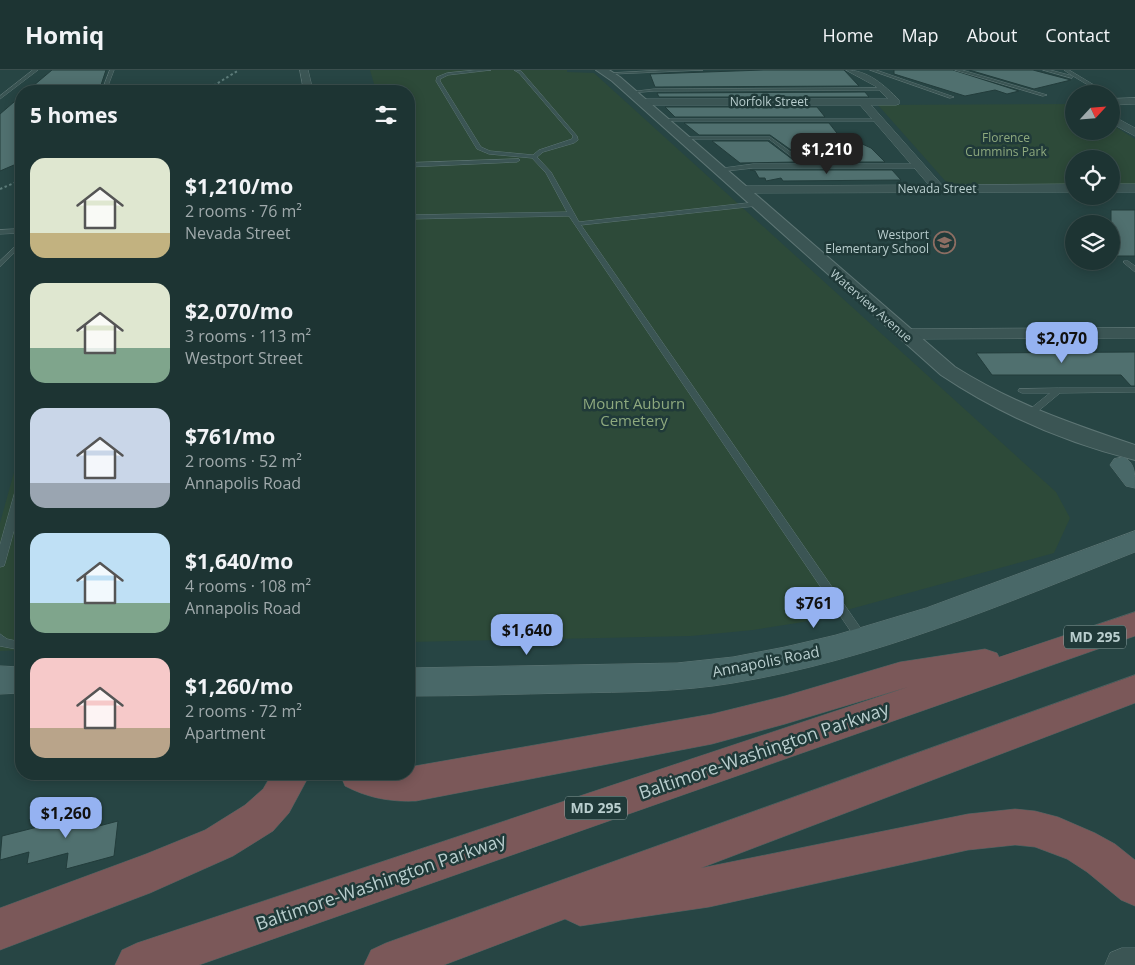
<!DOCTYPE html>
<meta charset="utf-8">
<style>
:root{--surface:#1d3433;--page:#253c3b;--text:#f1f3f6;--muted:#a0aaac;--line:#3b4f4e;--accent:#95b2f1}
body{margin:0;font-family:"Open Sans",sans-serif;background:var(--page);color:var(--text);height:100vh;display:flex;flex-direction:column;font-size:19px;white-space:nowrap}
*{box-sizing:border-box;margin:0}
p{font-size:16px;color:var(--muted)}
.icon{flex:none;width:28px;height:28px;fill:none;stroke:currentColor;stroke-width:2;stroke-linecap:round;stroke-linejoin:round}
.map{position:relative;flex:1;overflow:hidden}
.drawer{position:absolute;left:15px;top:15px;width:400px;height:695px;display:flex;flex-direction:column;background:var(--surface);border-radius:20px;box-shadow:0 2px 12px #0003,0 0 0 1px var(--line)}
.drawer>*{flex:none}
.needle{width:32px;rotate:64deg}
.buttons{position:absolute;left:1065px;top:15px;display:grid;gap:10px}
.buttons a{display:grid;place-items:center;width:55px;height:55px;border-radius:50%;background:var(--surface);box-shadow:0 2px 12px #0003,0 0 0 1px var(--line);font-size:25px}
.price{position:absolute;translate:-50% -42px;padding:0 11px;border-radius:10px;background:var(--accent);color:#111;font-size:16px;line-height:32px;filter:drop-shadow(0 1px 2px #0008)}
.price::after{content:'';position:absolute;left:50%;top:30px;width:15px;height:11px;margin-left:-8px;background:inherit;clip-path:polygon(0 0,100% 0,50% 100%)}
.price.active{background:#222;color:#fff}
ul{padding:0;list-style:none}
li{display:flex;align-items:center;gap:15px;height:125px;padding:0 15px}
li span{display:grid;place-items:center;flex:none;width:140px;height:100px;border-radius:15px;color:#555}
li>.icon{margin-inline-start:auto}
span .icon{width:60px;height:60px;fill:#fffc;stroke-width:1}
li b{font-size:21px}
h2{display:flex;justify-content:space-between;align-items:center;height:60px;padding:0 15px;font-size:21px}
header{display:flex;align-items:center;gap:30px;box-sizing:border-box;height:70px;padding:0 25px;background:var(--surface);border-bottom:1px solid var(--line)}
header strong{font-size:24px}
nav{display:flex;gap:28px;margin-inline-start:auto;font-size:18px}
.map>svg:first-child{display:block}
.green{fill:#2d4a39}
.building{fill:#50706f;stroke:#223c3b}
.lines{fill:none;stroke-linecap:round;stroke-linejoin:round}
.service-casing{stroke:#5d7574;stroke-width:1}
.minor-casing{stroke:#5d7574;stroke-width:1}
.tertiary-casing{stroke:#5d7574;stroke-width:2}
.secondary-casing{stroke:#5d7574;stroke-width:1}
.motorway-casing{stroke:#496261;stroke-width:1}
.service{fill:#3b5554;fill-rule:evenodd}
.minor{fill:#3b5554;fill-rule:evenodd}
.tertiary{fill:#3b5554;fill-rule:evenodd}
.secondary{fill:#496868;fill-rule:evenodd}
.motorway{fill:#7b5859;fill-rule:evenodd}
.rail{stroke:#5d7c7a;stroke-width:2;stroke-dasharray:2.5 2.5;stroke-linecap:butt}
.labels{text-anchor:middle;stroke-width:5;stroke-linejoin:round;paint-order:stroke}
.far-street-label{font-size:12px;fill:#b9cece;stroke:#203a39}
.far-park-label{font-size:12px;fill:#8ea97e;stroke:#203a39}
.far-poi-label{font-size:12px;fill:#b9cece;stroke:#203a39;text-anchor:end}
.shield{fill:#203a39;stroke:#8ba2a1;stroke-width:1}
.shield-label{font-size:14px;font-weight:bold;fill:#b9cece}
.park-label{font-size:15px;fill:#8ea97e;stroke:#203a39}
.street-label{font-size:15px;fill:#b9cece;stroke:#203a39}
.near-street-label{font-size:18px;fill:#b9cece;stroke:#203a39}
</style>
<header>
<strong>Homiq</strong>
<nav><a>Home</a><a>Map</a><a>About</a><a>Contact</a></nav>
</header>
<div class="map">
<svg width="1135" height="895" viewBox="0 0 1135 895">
<rect width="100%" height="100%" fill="#274544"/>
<path class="green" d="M370 0H567V2L594 3 1056 422 1070 448 1054 483 803 552 753 560 691 566 409 572V21H376Z
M1074 34V61H1111V54L1135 69V115H1111V89H1074V115L948 114 878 35Z
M21 377V580L0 581V453Z"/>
<path class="building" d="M52 0H106L99 21H27Z
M763 0H844L859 16 655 17 650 4Z
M894 0H953L1019 21 1007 24 995 20 965 26 894 4Z
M969 0H1033L1071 10 1034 19Z
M865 22 869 27H659L657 23Z
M21 26V92L0 101V44Z
M665 37H817L825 47H675Z
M684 53H829L840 67H847L871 78 885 92H808L770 65H699Z
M712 71H768L796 92 740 93Z
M753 100H892L901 110 783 111 781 108 766 111 765 108H759L755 101 750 100Z
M1111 140H1135V186H1111Z
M1135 282V316H1131L1121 305H992L976 283Z
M99 730 95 757 118 751 114 786 66 799 68 783 27 794 29 782 0 790 2 766 65 750 67 738Z"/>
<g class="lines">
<defs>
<path id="service" d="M33 0H38L0 29V26Z
M110 0H114L106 21H102Z
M476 0H491L448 5 440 9V11L481 77 490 81 533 85 539 80 572 69 573 66 519 3 514 0 521 1 577 66 578 70 574 73 543 82 537 87 551 102 579 152 756 132 759 134 756 136 581 155 866 566 868 569 866 572 862 574 858 572 569 146 409 149V145L567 142 546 103 532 88 489 84 477 79 436 11 437 7 447 3Z
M665 0H703L614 4 612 3Z
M870 0H876L954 27 950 28Z
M955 0H962L1047 25 1043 26Z
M1043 0H1050L1073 6 1064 0H1069L1109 24H1103L1073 6 1072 8Z
M883 18 885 20 654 21 631 23 629 22 654 19Z
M663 49H879L881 50 879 51H661Z
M682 67H770L807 94H919L922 96 919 98H753L718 102 716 101V99L753 94H801L769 69H680Z
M519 89 520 90 517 92 409 97V93Z
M21 159V163L0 164V160Z
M21 171V176L0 197V191Z
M1124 191H1128L1135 196V202L1124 193Z
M1059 318H1135V322L1060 323 1031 347H1025L1024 345 1025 343 1050 323H1022L1018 321 1019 319Z
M21 415V435L5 493 4 496 0 497V475L16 418Z
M0 564 7 569 21 572V580L0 576Z"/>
<path id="minor" d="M300 0H308L313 21H304Z
M846 0C868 0 884 15 899 30V34L896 35H871L942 115 1074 114V122L740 123 734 119 736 116 929 115 860 35H643L638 32 643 29H888L875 16Z
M1135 28V34L1111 35V29Z
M1111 45 1135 58V66L1111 53Z
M1111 114H1135V122H1111Z
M1135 258V268L904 269 898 267 896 264 898 261 904 259Z
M1122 878H1135V895H1105L1110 883Z"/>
<path id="tertiary" d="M596 0H609L620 7 955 297C1014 334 1070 353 1135 375V390C1067 373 999 344 941 305L612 11Z"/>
<path id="secondary" d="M1123 387C1135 392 1135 403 1135 418L1126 416 1110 395 1114 389Z
M1135 461V482C1004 534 873 590 733 613 680 622 625 622 571 623 517 624 463 626 409 626V598L677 593 733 587 785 577 836 565 926 538Z
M0 596 21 597V623L0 624Z"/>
<path id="motorway" d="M1135 542V566L199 895H115L122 880 137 873 908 617 785 654 712 674 416 731C390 732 368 728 345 716L340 704H409V697L712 644 785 626 900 592 985 579 997 583 999 587Z
M1135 605V633L701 798 968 744 1015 739 1035 741 1058 747 1095 763 1115 774 1135 790V836L1121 830 1087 802 1067 789 1035 777 1015 775 968 780 709 837 580 856 565 849 444 895H364L371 880 386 873Z
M272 704H310L289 743 273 761 233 786 150 823 0 880V838L146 784 205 760 245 735 263 719Z"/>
</defs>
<use href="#service" class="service-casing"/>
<use href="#minor" class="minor-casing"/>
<use href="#tertiary" class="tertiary-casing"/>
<use href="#secondary" class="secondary-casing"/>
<use href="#motorway" class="motorway-casing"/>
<use href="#service" class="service"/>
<use href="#minor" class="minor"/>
<use href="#tertiary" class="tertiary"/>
<use href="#secondary" class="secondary"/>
<use href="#motorway" class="motorway"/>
<path class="rail" d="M205 21 239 0
M0 119 21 110"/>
</g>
<defs>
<symbol id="school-ring" viewBox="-11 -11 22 22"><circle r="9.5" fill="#203a39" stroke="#8d6e63" stroke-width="1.5"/><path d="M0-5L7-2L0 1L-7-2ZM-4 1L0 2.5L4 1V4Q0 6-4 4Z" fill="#8d6e63"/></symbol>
</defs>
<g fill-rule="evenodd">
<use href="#school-ring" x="932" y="160" width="25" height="25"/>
</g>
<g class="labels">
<g class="far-street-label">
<text x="769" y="36">Norfolk Street</text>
<text x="937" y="123">Nevada Street</text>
<text transform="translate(871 236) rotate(41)" y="4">Waterview Avenue</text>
</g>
<g class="far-park-label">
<text x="1006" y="72">Florence<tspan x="1006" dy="14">Cummins Park</tspan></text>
</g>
<g class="far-poi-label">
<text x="929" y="169">Westport<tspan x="929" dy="14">Elementary School</tspan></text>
</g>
<g class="shield">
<rect x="1064" y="555.5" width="62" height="23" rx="4"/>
<rect x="565" y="726.5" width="62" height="23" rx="4"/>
</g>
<g class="shield-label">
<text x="1095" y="572">MD 295</text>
<text x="596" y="743">MD 295</text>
</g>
<g class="park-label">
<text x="634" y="339">Mount Auburn<tspan x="634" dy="17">Cemetery</tspan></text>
</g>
<g class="street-label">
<text transform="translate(766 592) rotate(-11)" y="5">Annapolis Road</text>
</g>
<g class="near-street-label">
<text transform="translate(764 681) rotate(-19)" y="6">Baltimore-Washington Parkway</text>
<text transform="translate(381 812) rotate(-19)" y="6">Baltimore-Washington Parkway</text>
</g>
</g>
</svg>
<div class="buttons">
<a><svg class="needle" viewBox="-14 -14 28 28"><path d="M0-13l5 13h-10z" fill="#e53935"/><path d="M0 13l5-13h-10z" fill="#a0aaac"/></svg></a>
<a><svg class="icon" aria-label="locate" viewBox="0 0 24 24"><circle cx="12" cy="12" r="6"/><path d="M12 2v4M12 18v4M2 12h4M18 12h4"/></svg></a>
<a><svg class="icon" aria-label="layers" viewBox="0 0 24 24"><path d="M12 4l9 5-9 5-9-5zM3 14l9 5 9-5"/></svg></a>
</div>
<b class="price active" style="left:827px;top:105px">$1,210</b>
<b class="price" style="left:1062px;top:294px">$2,070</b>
<b class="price" style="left:814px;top:559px">$761</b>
<b class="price" style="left:527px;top:586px">$1,640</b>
<b class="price" style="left:66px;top:769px">$1,260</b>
<section class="drawer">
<h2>5 homes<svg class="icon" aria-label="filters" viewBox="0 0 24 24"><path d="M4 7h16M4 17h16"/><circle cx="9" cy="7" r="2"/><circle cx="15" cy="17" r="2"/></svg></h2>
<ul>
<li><span style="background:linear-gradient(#dfe7d0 75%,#c2b280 0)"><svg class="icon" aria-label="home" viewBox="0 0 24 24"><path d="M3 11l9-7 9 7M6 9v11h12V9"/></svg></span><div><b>$1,210/mo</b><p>2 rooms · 76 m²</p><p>Nevada Street</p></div></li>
<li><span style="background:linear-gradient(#dfe7d0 65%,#7fa58c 0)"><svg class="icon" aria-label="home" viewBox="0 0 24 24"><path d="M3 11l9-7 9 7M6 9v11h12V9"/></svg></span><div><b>$2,070/mo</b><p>3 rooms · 113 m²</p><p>Westport Street</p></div></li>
<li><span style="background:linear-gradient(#c9d6e8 75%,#9aa5b1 0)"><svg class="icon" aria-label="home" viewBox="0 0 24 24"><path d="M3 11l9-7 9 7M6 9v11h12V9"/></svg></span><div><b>$761/mo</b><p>2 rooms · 52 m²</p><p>Annapolis Road</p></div></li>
<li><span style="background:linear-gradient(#bfe0f5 70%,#7fa58c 0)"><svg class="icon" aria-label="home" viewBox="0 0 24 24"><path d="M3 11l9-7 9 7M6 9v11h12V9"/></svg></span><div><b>$1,640/mo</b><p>4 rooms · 108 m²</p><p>Annapolis Road</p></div></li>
<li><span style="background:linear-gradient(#f6c9c9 70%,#b9a48a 0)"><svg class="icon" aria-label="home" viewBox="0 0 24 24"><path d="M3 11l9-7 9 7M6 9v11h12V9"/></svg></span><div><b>$1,260/mo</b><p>2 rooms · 72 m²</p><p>Apartment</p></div></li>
</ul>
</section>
</div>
